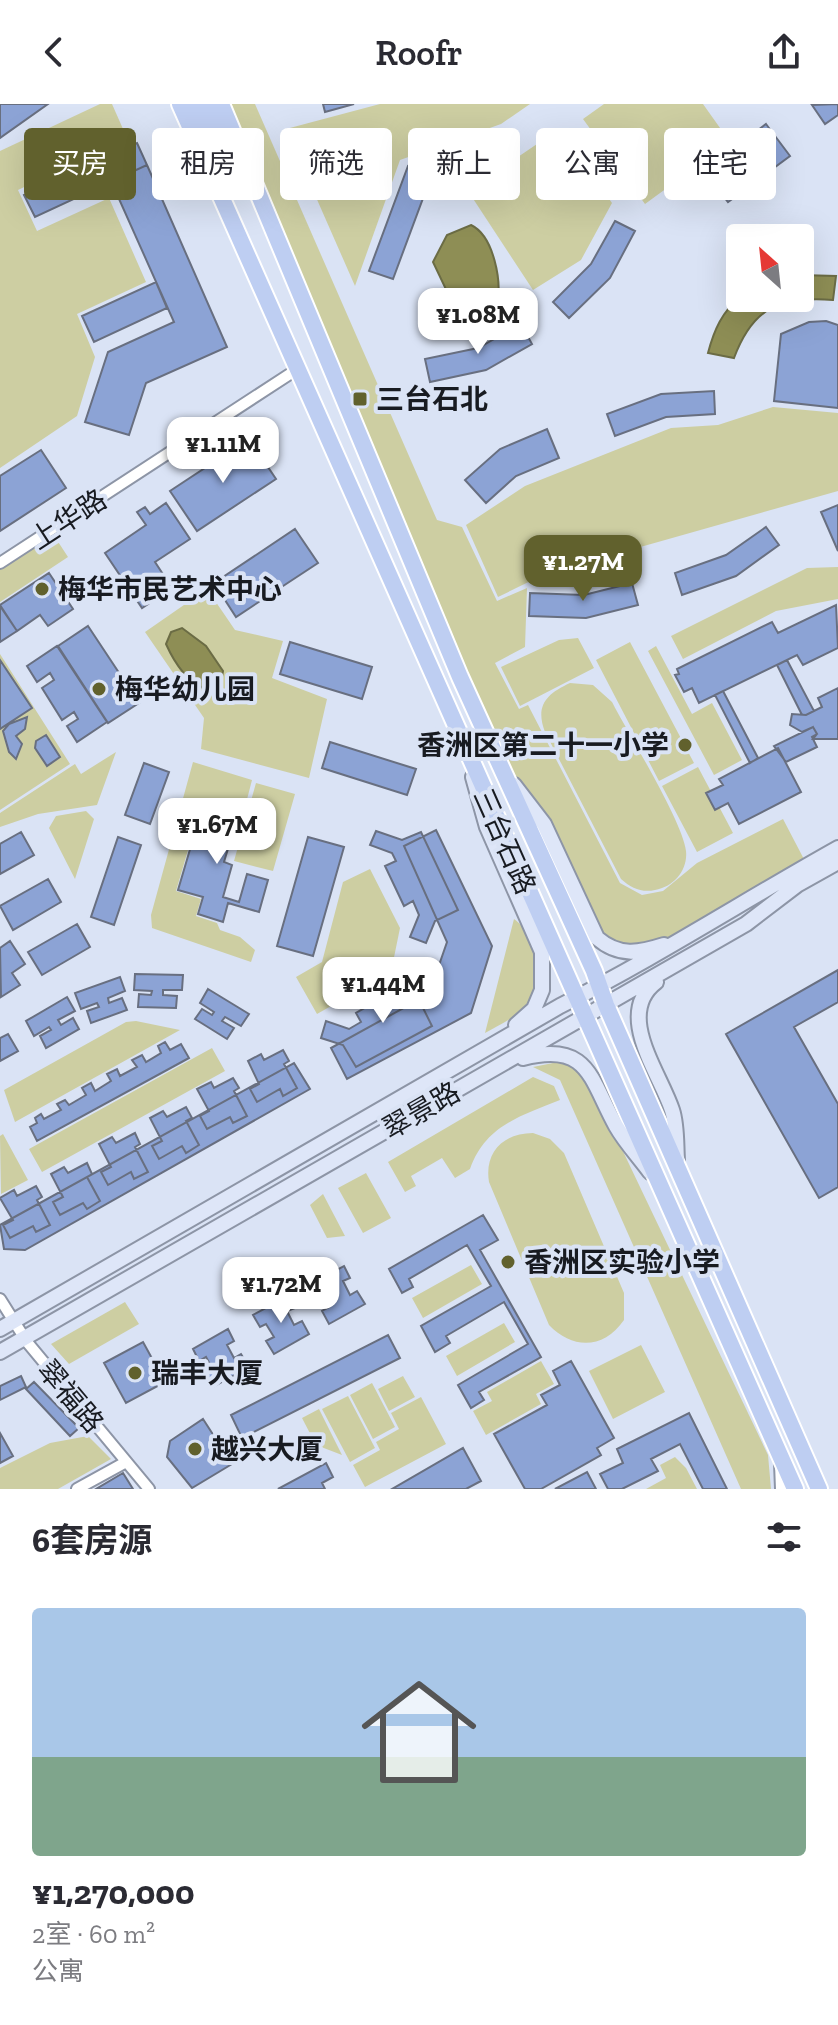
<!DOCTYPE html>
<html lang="zh">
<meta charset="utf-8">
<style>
:root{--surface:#fff;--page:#f7f7f7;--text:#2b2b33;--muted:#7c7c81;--accent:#61612d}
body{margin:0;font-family:"Zilla Slab","Noto Sans SC",serif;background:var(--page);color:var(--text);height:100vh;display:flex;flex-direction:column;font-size:30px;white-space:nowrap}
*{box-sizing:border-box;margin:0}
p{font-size:26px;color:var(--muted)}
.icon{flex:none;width:44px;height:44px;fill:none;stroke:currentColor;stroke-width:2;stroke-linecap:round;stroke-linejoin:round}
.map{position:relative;height:1385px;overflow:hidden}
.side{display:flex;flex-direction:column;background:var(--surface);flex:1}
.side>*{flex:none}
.hud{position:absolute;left:24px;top:24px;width:790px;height:72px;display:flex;gap:16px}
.needle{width:52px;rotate:333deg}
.tools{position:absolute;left:726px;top:120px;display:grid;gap:16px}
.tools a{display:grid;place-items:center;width:88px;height:88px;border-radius:8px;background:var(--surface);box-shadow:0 8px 32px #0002;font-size:40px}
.price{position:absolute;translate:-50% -68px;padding:0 18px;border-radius:16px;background:#fff;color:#222;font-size:26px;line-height:52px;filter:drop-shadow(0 2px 4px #0008)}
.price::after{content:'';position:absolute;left:50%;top:48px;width:24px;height:18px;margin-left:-12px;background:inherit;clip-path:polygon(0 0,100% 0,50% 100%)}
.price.active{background:var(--accent);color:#fff}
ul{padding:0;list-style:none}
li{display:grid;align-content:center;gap:16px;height:424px;padding:0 32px}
li span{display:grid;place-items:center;height:248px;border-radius:8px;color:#555}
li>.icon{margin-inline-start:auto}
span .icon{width:144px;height:144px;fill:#fffc;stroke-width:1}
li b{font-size:34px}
h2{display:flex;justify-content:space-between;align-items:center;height:96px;padding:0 32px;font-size:34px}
.chip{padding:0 28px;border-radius:8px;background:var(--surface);box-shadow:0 8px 32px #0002;font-size:28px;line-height:72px}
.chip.active{background:var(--accent);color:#fff}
header{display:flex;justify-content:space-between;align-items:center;height:104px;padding:0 32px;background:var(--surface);font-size:36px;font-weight:600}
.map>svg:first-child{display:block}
.green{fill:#cdcea2}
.water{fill:#8e8e55;stroke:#6b6c45;stroke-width:2}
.building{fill:#8ca3d5;stroke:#686f80;stroke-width:2}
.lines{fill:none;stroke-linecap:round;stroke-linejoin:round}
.street-casing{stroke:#8d95a6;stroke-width:14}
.secondary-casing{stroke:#8d95a6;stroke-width:18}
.primary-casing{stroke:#fff;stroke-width:20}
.street{stroke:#fff;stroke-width:10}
.secondary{stroke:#dee6f8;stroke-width:14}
.primary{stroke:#becef2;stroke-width:16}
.poi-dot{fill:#61612d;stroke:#dae3f5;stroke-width:3}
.labels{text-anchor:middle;stroke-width:8;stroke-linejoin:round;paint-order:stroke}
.poi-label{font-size:28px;font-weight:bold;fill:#181b21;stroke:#dae3f5;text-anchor:start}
.street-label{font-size:28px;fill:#181b21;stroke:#dae3f5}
</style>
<header><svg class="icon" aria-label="back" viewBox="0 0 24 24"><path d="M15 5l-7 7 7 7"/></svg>Roofr<svg class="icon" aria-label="share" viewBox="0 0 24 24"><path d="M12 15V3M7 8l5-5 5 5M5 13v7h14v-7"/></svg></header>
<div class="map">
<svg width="838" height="1385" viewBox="0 0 838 1385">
<rect width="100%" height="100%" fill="#dae3f5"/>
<path class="green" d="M100 0H112L127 34 18 86 37 127 109 94 146 178 77 210 95 253 77 312 0 364V47Z
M222 0H255L437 416 462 423 497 497 527 484 525 543 495 559 519 605 528 601 620 779 642 791 663 787 697 759 783 715 807 761 665 840 609 843 544 720 505 668Z
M380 0H530L501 20 400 56 355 182 286 25Z
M604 0H703L730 38 645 100 583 15Z
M559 25 612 99 581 156 533 186 468 87Z
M773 303 838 309V387L545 470 498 493 466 421 525 382 671 324 718 321Z
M53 430 68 453 0 498V465Z
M838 463V495L776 507 683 555 671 532 807 464Z
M207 485 235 526 283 537 272 574 327 595 309 674 201 645 204 614 145 528Z
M578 534 594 564 520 602 501 563 559 536Z
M630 538 694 659 659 677 596 556Z
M656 542 692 610 712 599 742 656 714 671 648 547Z
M0 550 70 660 0 706Z
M570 579 593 581 612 598C628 629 683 718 686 747 688 766 674 783 655 786 642 789 631 784 621 775L545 628C535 602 546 590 570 579Z
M116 648 97 701 38 710 0 723V709L75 660 81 670Z
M193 658 252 676 244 707 203 695 176 787 201 795 196 812 217 819 220 826 240 833 255 846 251 858 152 824 151 811Z
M698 663 733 729 697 748 662 682Z
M256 679 295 690 273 767 234 757Z
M86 707 94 715 75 775 49 724 56 712Z
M370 765 400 824 391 868 317 910 296 873 322 858 343 778Z
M514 815C538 832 548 885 523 906 512 915 497 922 485 929Z
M136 917 180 926 15 1018 4 986 126 918Z
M212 944 225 967 42 1068 29 1045Z
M563 957 587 972 768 1351 771 1385H741L560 976 533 963Z
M533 973 554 982 560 996C520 1012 485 1022 470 1065L455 1074 442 1054 411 1072 416 1082 405 1088 388 1058Z
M533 1029 550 1035 564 1049 624 1189V1216C604 1245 573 1246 549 1221L489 1078C484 1048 504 1029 533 1029Z
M3 1030 28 1076 1 1090 0 1032Z
M366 1069 391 1114 363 1129 338 1084Z
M323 1090 345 1132 327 1134 310 1101Z
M471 1161 482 1180 423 1214 412 1194Z
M125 1198 139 1220 69 1260 51 1240Z
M504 1219 515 1238 457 1272 446 1252Z
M641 1241 665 1288 613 1315 589 1267Z
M541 1257 554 1280 536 1290 541 1300 486 1331 473 1307 492 1297 487 1288Z
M403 1272 415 1293 389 1307 378 1285Z
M372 1279 395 1323 373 1335 350 1291Z
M348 1292 375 1344 350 1358 322 1305Z
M421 1293 446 1340 365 1383 353 1361 380 1346 376 1338 399 1325 391 1309Z
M319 1305 342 1351 316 1341 302 1314Z
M88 1332 111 1355 58 1385H0V1364L50 1339Z
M675 1353 686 1364 697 1385H646L666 1374 660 1361Z"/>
<path class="water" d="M471 121C494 132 502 178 497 200L472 214 451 196 433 158 447 131Z
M800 171 836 172 833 196C780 192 753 203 734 254L708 249C714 226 722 208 740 193L800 194Z
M182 524 206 542 223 567 221 579 211 586C190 584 174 558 166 540L171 528Z"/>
<path class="building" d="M0 0H48L0 34Z
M323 0H354L325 8Z
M838 0V11L825 20 812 1Z
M766 20 790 52 728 98 704 67Z
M501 27 509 50 470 64 461 41Z
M137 39 147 61 35 113 24 91Z
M147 61 227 243 146 279 129 331 85 318 108 248 174 218 111 77Z
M408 62 432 70 393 175 369 167Z
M615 117 635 127 610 174 569 214 553 198 591 160Z
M156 178 167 204 94 238 82 212Z
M826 217 838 221V304L774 297 781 230 809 218Z
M521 220 532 240 486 266 430 278 425 255 478 244Z
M714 287 715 310 666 313 615 332 607 310 661 290Z
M547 325 559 354 516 372 486 399 465 376 500 345Z
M249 335 276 375 197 427 170 387Z
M41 346 66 384 0 427V372Z
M166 399 190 435 155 458 172 484 142 504 105 449 146 421 137 408 145 403 150 410Z
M838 401V447L821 408Z
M766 423 779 441 736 472 682 491 675 469 726 451Z
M295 425 318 459 236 513 214 479Z
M49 469 73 505 48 522 40 511 17 527 0 501Z
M632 479 638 501 586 514 529 512 530 489 584 491Z
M836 501 838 544 803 561 797 551 699 599 692 584 684 588 675 571 679 570 677 565 772 518 778 529Z
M0 502 17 527 0 538Z
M88 522 139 599 108 619 58 542Z
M290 538 372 563 362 595 280 570Z
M57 542 107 618 77 638 67 622 78 615 74 608 62 616 42 584 54 576 50 569 37 578 27 562Z
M0 556 32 604 0 625Z
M787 556 814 607 806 611H802L777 561Z
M838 584V635H813L817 630 813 623 802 628 790 621 792 610 806 611 822 603 818 594Z
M723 587 758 654 750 659 715 591Z
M27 613 25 625 16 632 22 640 16 655 9 648 3 627 9 620Z
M813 623 817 630 812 633 817 643 786 658 774 642Z
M46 631 60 653 47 662 35 644 36 637Z
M330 638 416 665 407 691 322 664Z
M778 644 801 688 739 720 728 699 715 706 706 689 723 681 719 675Z
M144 659 169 668 150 720 125 711Z
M204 698 239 708 224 758 232 761 223 793 239 798 247 770 268 776 259 808 228 799 223 818 198 810 203 793 178 786Z
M436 726 492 842 471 909 347 975 331 944 429 890 447 838 404 742Z
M376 727 402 736 421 728 458 806 435 817 426 839 410 833 419 811 413 797 404 802 385 762 396 757 392 749 370 741Z
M21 728 34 751 0 770V740Z
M118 733 141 741 114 821 91 813Z
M308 733 344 743 313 852 277 842Z
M48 775 61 798 13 826 0 802Z
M77 820 90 843 42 871 28 848Z
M10 837 25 860 12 869 20 881 1 893 0 844Z
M838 866V898L794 923 838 1000V1083L819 1094 726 930Z
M135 870 183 871 182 886H163V891L177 892 176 904 138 903 139 890 151 891 152 887 134 886Z
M416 872 429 876 422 902 432 922 356 963 343 941 321 934 326 917 349 925 361 918 356 909 396 886 401 896 411 890Z
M120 873 125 887 108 894 109 899 122 894 127 906 91 919 87 907 99 903 97 899 81 905 75 889Z
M208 885 249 910 241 922 225 913 222 917 234 924 227 935 195 915 202 905 212 911 214 908 200 899Z
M67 893 75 907 58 916 61 921 73 914 79 925 46 944 40 932 51 926 49 923 34 932 26 917Z
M8 930 18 947 0 957V934Z
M165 938 170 946 181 940 189 954 37 1037 30 1023 37 1019 35 1014 41 1010 44 1015 61 1006 57 1000 65 996 69 1001 86 991 82 984 91 979 95 987 111 977 107 970 117 965 120 972 137 963 132 956 142 951 146 958 161 949 158 942Z
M283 946 289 957 284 960 297 984 283 992 280 985 257 998 250 985 259 980 248 957 261 950 264 956Z
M294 959 310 985 25 1146 4 1145 0 1121Z
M233 974 239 984 234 987 247 1012 233 1019 230 1013 207 1025 200 1012 209 1007 197 985 211 978 214 984Z
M186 1003 192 1014 186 1017 199 1041 186 1049 182 1042 159 1055 152 1042 162 1037 150 1014 163 1007 167 1013Z
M135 1029 140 1040 135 1043 148 1068 134 1075 131 1068 108 1081 101 1068 111 1063 99 1040 112 1033 116 1039Z
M87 1059 92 1070 87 1073 100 1097 87 1105 83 1099 60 1111 53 1098 63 1093 51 1070 64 1063 68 1069Z
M36 1082 42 1093 37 1096 50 1121 36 1128 33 1122 10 1134 3 1121 13 1116 0 1094 14 1086 17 1092Z
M483 1111 498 1136 480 1146 541 1253 479 1288 484 1296 471 1304 458 1281 528 1240 504 1198 446 1232 450 1239 435 1248 421 1222 491 1182 467 1141 409 1175 413 1183 402 1189 389 1165Z
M344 1162 350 1174 343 1177 350 1191 357 1187 365 1200 329 1220 322 1207 329 1203 322 1189 315 1193 308 1181Z
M288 1192 295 1204 287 1207 294 1221 302 1217 309 1230 274 1250 266 1237 274 1233 266 1220 260 1223 253 1211Z
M228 1225 234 1237 227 1241 234 1254 241 1250 249 1263 213 1283 206 1270 213 1266 206 1253 199 1257 193 1245Z
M388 1231 400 1254 242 1334 231 1311Z
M143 1238 165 1278 126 1299 104 1259Z
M571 1257 614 1334 597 1344 601 1351 541 1385H525L494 1330 547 1301 541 1291 560 1281 553 1267Z
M21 1272 26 1283 0 1296V1282Z
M34 1278 79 1324 70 1332 26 1285Z
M689 1309 727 1385H703L680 1340 651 1355 658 1367 622 1385H608L600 1370 623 1359 617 1345Z
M203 1315 232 1360 192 1384 167 1353 170 1337Z
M0 1329 13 1352 0 1359Z
M463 1344 481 1377 466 1385H392Z
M326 1359 333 1373 322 1379 325 1385H278Z
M587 1368 596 1385H555Z
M123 1369 133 1385H96Z"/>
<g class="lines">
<defs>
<path id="street" d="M0 459 296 266
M0 1195 27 1238 149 1385
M780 1359 781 1385
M77 1385 126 1358"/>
<path id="secondary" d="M473 673 487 723 542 848V886L534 905 516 921
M514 681 544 720 597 834C619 853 639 849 664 841
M656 878C614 910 660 969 672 1006 677 1021 676 1040 677 1056
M523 954C589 937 590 975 616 1022 625 1038 639 1053 650 1068
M0 1225 560 902C655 854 745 796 838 744
M0 1248 746 820 797 781 838 758"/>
<path id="primary" d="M180 0 795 1385
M192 0 216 54 221 77
M207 0 229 49 248 76
M221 0 460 573 594 867 606 901 819 1385"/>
</defs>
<use href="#street" class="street-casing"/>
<use href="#secondary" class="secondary-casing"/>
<use href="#primary" class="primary-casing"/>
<use href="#street" class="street"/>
<use href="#secondary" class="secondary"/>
<use href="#primary" class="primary"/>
</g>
<g class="poi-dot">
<rect x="352" y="287" width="16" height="16" rx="4"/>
<circle cx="42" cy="485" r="8"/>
<circle cx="99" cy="585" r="8"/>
<circle cx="685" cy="641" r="8"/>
<circle cx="508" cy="1158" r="8"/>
<circle cx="135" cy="1269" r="8"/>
<circle cx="195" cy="1345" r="8"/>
</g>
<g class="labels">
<g class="poi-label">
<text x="376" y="305">三台石北</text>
<text x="58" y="495">梅华市民艺术中心</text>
<text x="115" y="595">梅华幼儿园</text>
<text x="669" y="651" text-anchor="end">香洲区第二十一小学</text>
<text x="524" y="1168">香洲区实验小学</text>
<text x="151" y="1279">瑞丰大厦</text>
<text x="211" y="1355">越兴大厦</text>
</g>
<g class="street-label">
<text transform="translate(68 415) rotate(-33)" y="10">上华路</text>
<text transform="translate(505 737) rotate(66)" y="10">三台石路</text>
<text transform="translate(421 1006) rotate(-30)" y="10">翠景路</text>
<text transform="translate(71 1292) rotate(50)" y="10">翠福路</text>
</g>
</g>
</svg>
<div class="tools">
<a><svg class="needle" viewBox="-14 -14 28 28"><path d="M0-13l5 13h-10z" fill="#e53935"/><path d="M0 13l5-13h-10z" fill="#7c7c81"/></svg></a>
</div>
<b class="price" style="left:478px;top:252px">¥1.08M</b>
<b class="price" style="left:223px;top:381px">¥1.11M</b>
<b class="price active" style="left:583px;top:499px">¥1.27M</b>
<b class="price" style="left:217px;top:762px">¥1.67M</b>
<b class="price" style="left:383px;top:921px">¥1.44M</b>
<b class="price" style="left:281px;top:1221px">¥1.72M</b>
<div class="hud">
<a class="chip active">买房</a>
<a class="chip">租房</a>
<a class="chip">筛选</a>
<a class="chip">新上</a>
<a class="chip">公寓</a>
<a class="chip">住宅</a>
</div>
</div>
<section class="side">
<h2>6套房源<svg class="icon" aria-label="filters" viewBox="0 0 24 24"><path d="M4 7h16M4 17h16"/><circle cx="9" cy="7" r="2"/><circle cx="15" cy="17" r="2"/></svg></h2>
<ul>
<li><span style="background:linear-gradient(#a9c7e8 60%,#7fa58c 0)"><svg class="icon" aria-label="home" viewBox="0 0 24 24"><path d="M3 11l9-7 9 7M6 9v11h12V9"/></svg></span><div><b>¥1,270,000</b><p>2室 · 60 m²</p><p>公寓</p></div></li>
</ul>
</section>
